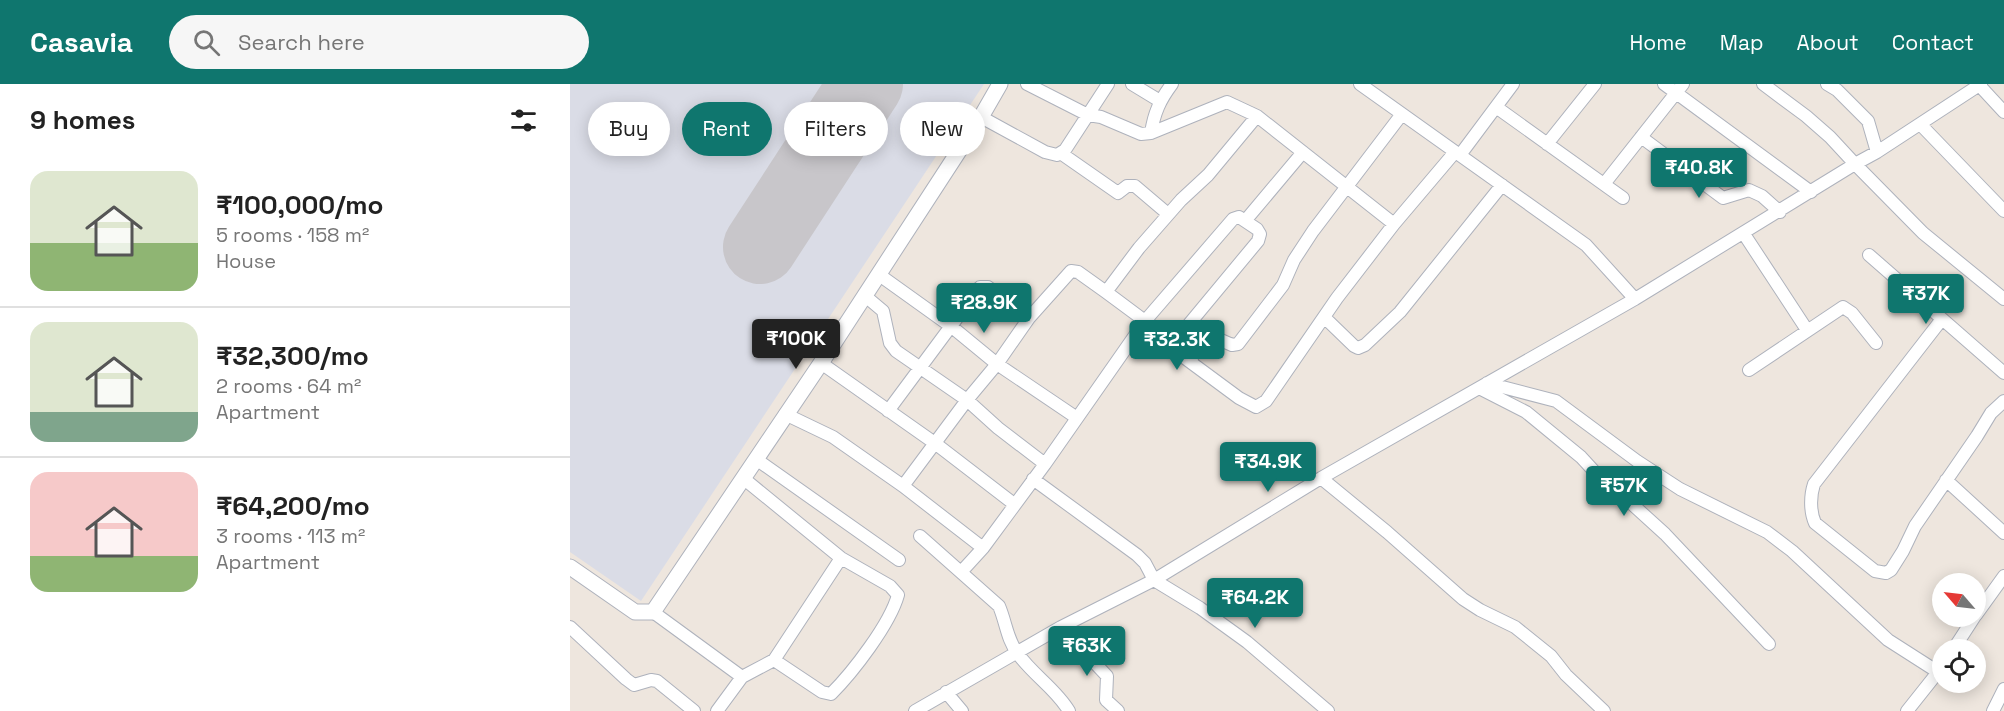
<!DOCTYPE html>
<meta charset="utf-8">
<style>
:root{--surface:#fff;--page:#f6f6f6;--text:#222;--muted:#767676;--line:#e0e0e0;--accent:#0f766e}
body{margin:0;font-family:"Space Grotesk",sans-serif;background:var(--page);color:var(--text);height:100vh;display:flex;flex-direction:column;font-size:22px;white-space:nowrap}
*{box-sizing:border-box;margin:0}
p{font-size:20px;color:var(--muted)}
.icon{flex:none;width:33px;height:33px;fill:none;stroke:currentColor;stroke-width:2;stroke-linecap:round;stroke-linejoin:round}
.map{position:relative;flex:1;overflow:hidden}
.details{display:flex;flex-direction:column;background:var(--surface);width:570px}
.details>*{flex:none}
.guide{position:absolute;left:18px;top:18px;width:570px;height:54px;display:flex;gap:12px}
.needle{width:39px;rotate:298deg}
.fabs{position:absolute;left:1362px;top:489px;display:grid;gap:12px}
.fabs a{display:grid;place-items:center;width:54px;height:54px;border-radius:50%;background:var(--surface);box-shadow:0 3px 15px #0003;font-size:30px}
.price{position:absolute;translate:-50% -51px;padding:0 14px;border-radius:6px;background:var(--accent);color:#fff;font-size:20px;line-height:39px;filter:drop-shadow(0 2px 3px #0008)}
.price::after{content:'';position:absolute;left:50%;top:36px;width:18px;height:14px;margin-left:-9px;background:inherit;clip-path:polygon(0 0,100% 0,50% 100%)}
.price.active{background:#222;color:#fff}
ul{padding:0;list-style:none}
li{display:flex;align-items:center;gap:18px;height:150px;padding:0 30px}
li+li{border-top:2px solid var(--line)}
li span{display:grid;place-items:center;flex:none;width:168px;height:120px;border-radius:18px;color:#555}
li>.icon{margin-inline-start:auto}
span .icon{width:72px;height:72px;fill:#fffc;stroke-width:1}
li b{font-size:26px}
h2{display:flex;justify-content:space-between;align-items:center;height:72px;padding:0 30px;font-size:26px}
.chip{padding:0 21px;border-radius:27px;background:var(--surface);box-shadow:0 3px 15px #0003;font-size:21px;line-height:54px}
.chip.active{background:var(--accent);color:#fff}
header{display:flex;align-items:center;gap:36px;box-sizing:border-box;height:84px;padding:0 30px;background:var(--accent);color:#fff}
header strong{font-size:28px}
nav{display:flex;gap:33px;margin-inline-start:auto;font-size:21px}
.search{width:420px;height:54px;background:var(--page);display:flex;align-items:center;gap:15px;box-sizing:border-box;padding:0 21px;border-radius:33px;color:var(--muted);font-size:22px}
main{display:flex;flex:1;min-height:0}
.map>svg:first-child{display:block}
.airport{fill:#dadce6}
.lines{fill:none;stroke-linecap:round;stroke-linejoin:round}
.runway{stroke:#c8c6ca;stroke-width:74}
.minor-casing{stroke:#aeb2bc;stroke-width:14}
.tertiary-casing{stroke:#aeb2bc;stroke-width:17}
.minor{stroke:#fff;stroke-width:12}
.tertiary{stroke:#fff;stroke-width:15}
</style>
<header>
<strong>Casavia</strong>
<div class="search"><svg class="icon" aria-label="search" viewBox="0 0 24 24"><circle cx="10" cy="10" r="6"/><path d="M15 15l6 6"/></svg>Search here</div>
<nav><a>Home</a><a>Map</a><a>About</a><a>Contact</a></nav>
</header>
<main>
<section class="details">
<h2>9 homes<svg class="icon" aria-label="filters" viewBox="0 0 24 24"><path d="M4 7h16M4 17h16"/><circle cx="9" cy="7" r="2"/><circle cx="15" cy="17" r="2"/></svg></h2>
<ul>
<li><span style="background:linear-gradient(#dfe7d0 60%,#8fb573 0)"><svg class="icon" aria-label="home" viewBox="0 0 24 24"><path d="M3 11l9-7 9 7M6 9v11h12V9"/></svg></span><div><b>₹100,000/mo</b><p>5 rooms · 158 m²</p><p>House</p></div></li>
<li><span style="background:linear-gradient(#dfe7d0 75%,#7fa58c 0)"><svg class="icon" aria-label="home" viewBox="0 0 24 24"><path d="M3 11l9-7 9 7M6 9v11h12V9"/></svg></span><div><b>₹32,300/mo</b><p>2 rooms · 64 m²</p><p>Apartment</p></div></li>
<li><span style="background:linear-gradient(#f6c9c9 70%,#8fb573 0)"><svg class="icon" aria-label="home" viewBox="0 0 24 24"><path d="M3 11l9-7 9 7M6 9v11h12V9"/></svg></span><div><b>₹64,200/mo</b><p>3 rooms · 113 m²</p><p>Apartment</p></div></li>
</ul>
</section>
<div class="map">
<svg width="1434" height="627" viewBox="0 0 1434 627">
<rect width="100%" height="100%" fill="#eee6de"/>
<path class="airport" d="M0 0H414L71 517 0 468Z"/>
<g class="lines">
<path class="runway" d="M190 163 296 0"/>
<defs>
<path id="minor" d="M457 0 518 31 531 33 571 50 581 49 657 18 687 32 824 140 885 68
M562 0 590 17
M790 0 1016 161 1065 215 1285 80 1307 68 1411 0
M1094 0 1241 108
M1193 0 1236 32 1260 53 1285 80 1353 149 1434 215
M1257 0 1267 6 1298 37 1307 68
M1409 1 1434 28
M926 23 1053 114
M411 33 475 68 487 71 495 66 538 0
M1350 40 1434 127
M581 49C584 29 590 16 602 0
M1071 53 1153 114 1179 106 1192 112 1210 128
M977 60 1025 0
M492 70 548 109 557 102H565L598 130
M890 71 943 0
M1034 100 1113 0
M675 137 733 68
M1174 150 1237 246
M1299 171 1434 289
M308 190 382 243 427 280 507 334
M536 208 569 164 611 116 638 91 687 32
M294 211 313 227 320 259 326 267 397 316 428 344 475 380
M754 233 784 262 788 264 795 261 830 228 932 101
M1372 235 1244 400C1240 412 1240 428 1245 439L1305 487 1316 489 1321 486 1333 467 1345 442 1407 352 1421 329 1434 317
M619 277 631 262 644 253 662 261 668 260 713 201 724 176 743 147 832 30
M251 279 366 360 444 420
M1179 286 1273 223 1282 229 1306 259
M917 299 986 317 1067 377 1110 405 1197 448 1222 467 1318 556 1368 588
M909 304 956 328 1011 373 1034 398 1051 410 1095 450 1199 560
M318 327 410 203H418L459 234
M215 330 263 353 333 402 413 464
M186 375 329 476
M173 394 271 474 320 502 328 511C320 540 283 588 261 610L252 608 204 576
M751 394 817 448 893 515 910 526 945 543 981 572 996 591 1034 627
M463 395 567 471 575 479 584 496 630 524 677 558 758 627
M1376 396 1434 449
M333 402 397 316 427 280 459 234 501 187 508 188 536 208 575 237 600 263 669 314 686 323 696 317 767 214 824 140
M350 452 429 522C436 538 437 556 448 570 463 591 486 605 499 627
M392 487 413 464 475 380 575 237 663 135 669 133 687 145 690 150 688 157 600 263
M83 528 172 593 204 576 271 474
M1406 531 1434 492
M0 543 56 595 64 601 81 596 87 597 124 627
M491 543 537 592 536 616 548 627
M1383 566 1405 532
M376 608 392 627
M147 627 172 593
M345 627 491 543 584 496 751 394 1065 215
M1337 627 1372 583
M1423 627 1434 605"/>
<path id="tertiary" d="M0 483 65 528H83L251 279 411 33 430 0"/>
</defs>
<use href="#minor" class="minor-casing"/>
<use href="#tertiary" class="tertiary-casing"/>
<use href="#minor" class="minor"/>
<use href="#tertiary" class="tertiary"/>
</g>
</svg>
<div class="fabs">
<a><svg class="needle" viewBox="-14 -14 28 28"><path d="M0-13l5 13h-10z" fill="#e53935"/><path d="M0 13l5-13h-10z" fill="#767676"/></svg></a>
<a><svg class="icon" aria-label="locate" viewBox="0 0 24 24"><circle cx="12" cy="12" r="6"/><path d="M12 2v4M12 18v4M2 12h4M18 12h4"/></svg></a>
</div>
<b class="price" style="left:1129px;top:115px">₹40.8K</b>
<b class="price" style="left:1356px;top:241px">₹37K</b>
<b class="price" style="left:414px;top:250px">₹28.9K</b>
<b class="price active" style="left:226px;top:286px">₹100K</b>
<b class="price" style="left:607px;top:287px">₹32.3K</b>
<b class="price" style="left:698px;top:409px">₹34.9K</b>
<b class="price" style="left:1054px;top:433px">₹57K</b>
<b class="price" style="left:685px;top:545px">₹64.2K</b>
<b class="price" style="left:517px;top:593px">₹63K</b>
<div class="guide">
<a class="chip">Buy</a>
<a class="chip active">Rent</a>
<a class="chip">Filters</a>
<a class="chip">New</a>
</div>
</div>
</main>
